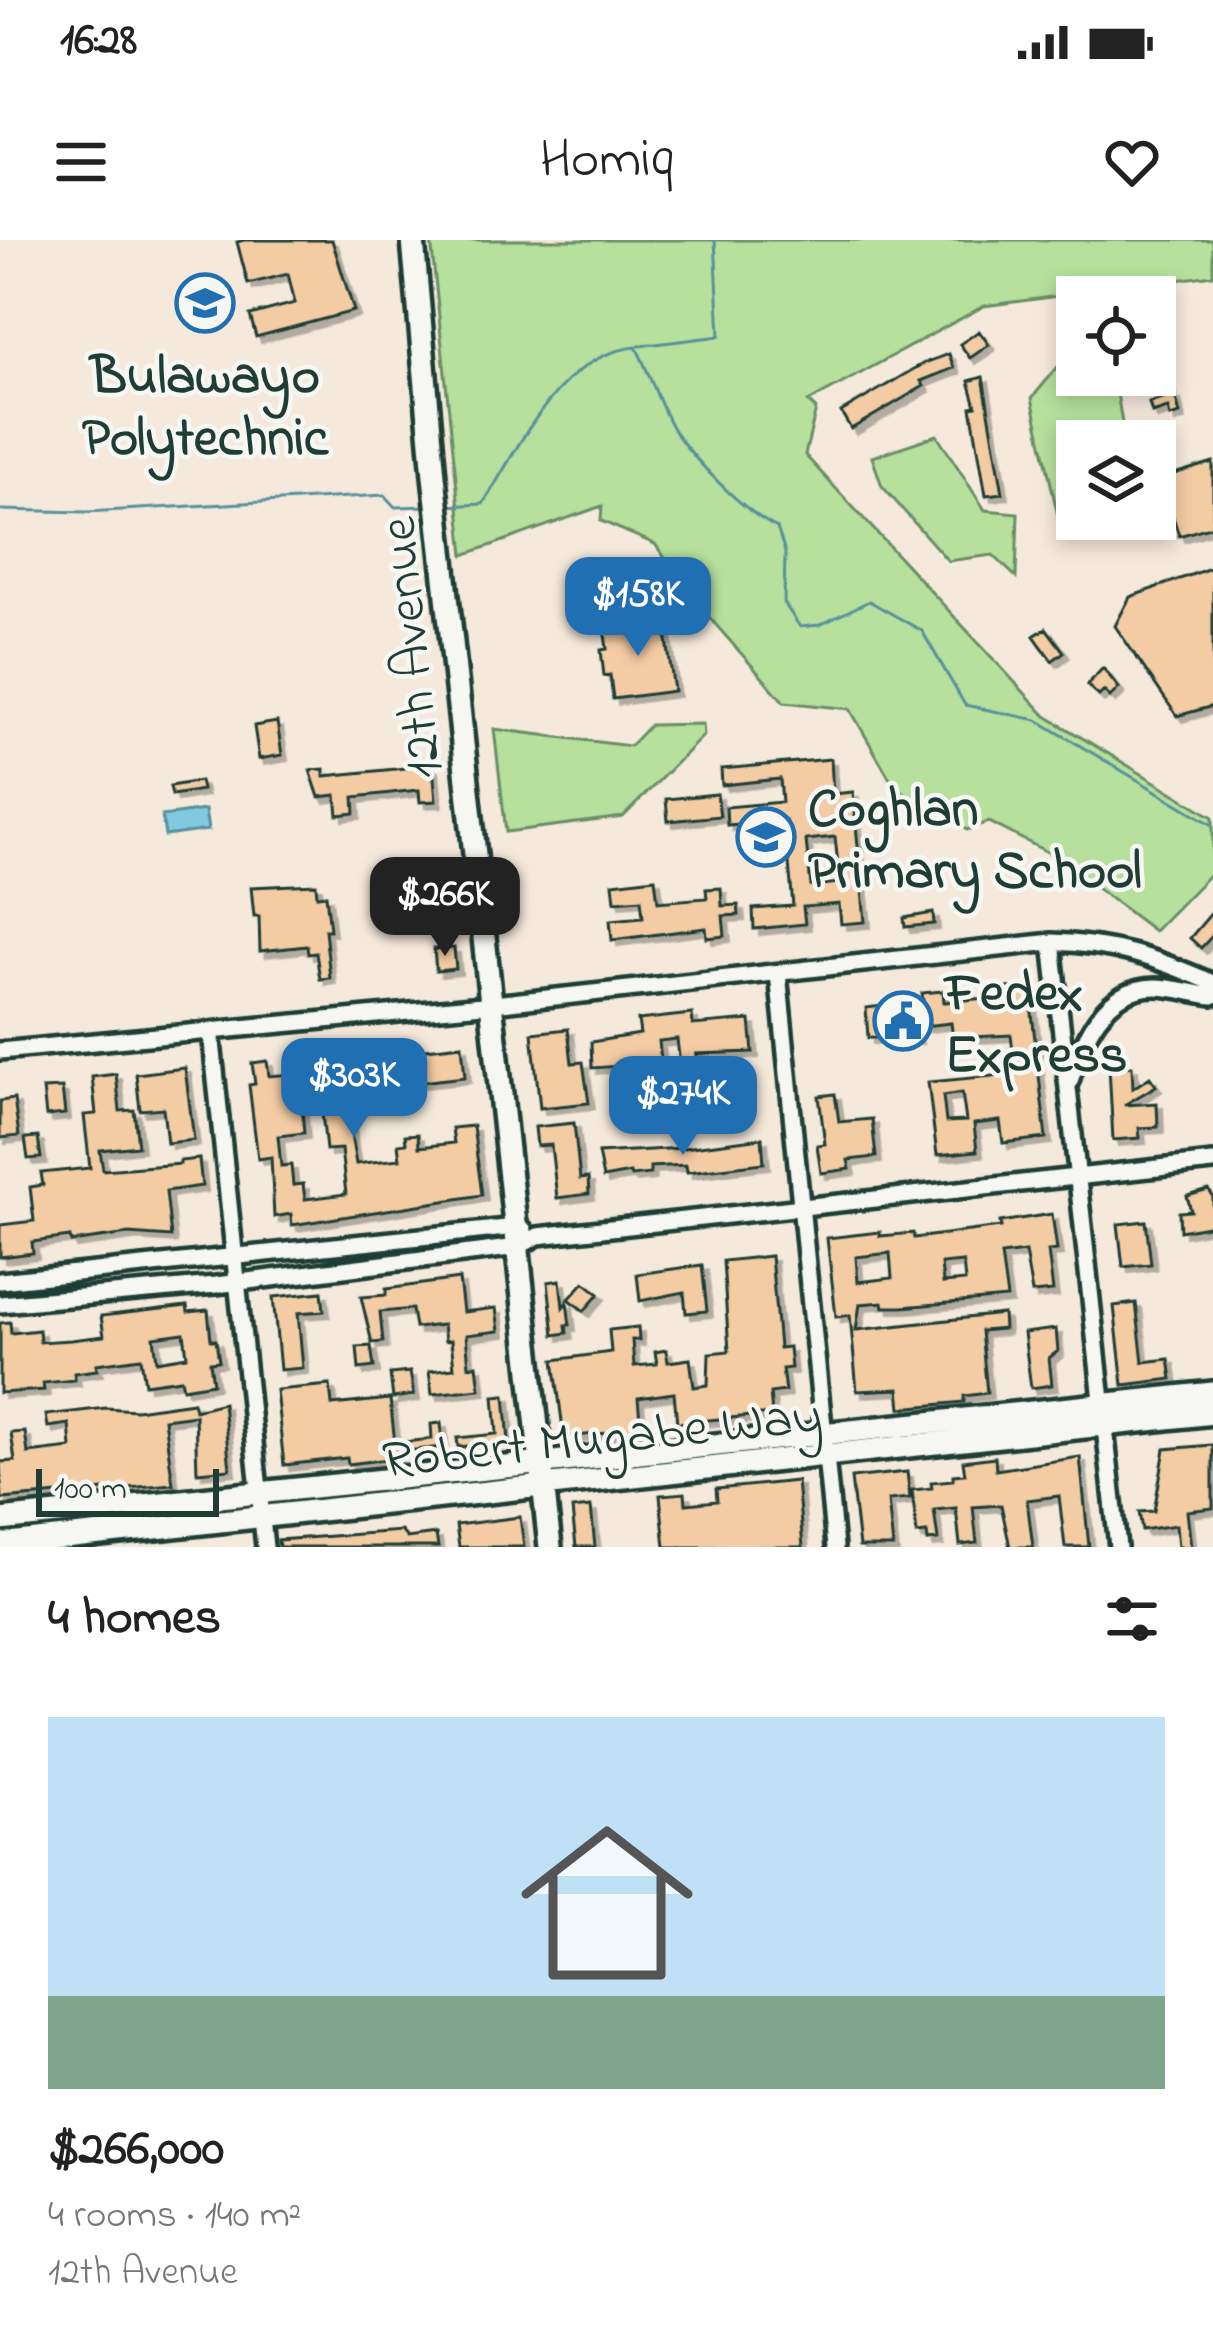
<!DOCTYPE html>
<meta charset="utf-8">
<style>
:root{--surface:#fff;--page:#f2f2f2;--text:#222;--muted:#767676;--accent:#1f6fb2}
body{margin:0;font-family:"Indie Flower",sans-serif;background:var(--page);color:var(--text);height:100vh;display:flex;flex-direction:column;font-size:45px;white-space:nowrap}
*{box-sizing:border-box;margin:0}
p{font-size:39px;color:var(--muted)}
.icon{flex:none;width:66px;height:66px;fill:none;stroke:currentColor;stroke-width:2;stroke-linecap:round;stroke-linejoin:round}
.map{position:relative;height:1307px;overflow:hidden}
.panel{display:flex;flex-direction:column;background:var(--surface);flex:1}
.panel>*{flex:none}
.fabs{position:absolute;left:1056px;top:36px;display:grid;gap:24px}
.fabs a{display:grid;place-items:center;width:120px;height:120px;border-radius:0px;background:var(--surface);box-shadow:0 6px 18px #0003;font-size:60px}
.scale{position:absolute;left:36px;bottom:30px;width:183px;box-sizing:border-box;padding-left:12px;border:6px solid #1f3d34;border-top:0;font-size:33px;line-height:42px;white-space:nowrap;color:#1f3d34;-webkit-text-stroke:9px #f6f6f2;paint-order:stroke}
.price{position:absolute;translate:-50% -102px;padding:0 27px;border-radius:24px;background:var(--accent);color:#fff;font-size:39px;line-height:78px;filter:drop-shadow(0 3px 6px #0008)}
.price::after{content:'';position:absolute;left:50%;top:72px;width:36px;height:27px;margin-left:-18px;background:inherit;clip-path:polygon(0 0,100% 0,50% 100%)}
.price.current{background:#222;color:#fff}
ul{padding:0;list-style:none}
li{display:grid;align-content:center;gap:24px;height:636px;padding:0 48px}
li span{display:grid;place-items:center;height:372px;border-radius:0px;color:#555}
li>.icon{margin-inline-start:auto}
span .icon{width:216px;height:216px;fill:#fffc;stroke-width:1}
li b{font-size:51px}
h2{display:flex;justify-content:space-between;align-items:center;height:144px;padding:0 48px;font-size:51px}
.status{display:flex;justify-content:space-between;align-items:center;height:84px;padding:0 60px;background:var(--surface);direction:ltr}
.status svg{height:33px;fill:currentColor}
header{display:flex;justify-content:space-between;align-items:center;height:156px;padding:0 48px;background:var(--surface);font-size:54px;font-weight:600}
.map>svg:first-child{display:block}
.green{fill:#b6e09c;stroke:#6a8e68;stroke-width:3}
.water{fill:#80c9e1;stroke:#59919c;stroke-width:3}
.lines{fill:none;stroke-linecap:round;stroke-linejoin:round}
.stream{stroke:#59919c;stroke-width:3}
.building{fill:#f4cca4;stroke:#1f3d34;stroke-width:3;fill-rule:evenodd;filter:url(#shadow)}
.minor-casing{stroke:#1f3d34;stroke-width:24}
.major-casing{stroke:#1f3d34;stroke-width:30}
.minor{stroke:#f6f6f2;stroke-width:15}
.major{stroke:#f6f6f2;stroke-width:21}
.labels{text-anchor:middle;stroke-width:9;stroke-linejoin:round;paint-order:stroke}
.poi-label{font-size:54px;font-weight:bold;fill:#1f3d34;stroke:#f6f6f2;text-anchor:start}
.street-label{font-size:54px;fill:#1f3d34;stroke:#f6f6f2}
</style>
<div class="status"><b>16:28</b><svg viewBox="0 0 49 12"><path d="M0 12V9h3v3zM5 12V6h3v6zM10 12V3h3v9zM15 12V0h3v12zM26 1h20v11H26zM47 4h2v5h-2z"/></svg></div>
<header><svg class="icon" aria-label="menu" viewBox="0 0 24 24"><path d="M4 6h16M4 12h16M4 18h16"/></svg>Homiq<svg class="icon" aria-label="heart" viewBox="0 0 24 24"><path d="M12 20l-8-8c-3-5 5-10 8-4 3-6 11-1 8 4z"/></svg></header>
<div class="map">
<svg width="1213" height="1307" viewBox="0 0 1213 1307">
<defs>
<filter id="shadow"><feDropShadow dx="5.5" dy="5.5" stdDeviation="0" flood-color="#0004"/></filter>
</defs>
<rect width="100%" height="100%" fill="#f5e9db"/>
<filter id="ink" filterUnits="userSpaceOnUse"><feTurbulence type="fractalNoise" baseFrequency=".00833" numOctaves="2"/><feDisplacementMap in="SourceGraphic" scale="24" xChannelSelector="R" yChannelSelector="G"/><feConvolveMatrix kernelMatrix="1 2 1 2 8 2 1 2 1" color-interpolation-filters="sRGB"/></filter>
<g filter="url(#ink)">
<path class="green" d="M431 0H1213V35L984 66 808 162 816 169 805 215 1046 476 1213 577V631L1154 691 1053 615 989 582 967 590 894 546 850 469 784 462 701 368 655 304 601 281 602 266 464 315Z
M1077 109V135H1114L1125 201H1077V279H1125L1103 290 1058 276 1032 158 1071 111Z
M937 195 985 270 1018 273 1016 337 993 315 948 321 882 246 872 217Z
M703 484 704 495 623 577 506 592 494 489 630 506 650 485Z"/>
<path class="water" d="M205 570 208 590 165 596 162 576Z"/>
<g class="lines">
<path class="stream" d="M639 106 720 96 715 0
M445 266 483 264C521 205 558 115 636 107 649 131 662 173 675 192 698 224 743 271 777 288L785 312 784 363 800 387 820 385 869 361 922 391 965 465 1037 480 1213 585
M0 270 87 272 384 255 395 267 429 266"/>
</g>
<path class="building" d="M244 0H332L354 71 256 97 250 75 295 63 288 34 248 44 237 2Z
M979 91 989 105 970 118 960 104Z
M949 114 954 128 921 141 924 146 851 189 841 172 924 123Z
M983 137 1003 253 986 255 971 167 976 166 969 141Z
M1175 155 1180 174 1170 177 1168 168 1152 173 1149 163Z
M1213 222V286L1179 296 1161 238Z
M1213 327V466L1177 476 1115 386 1130 357Z
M664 378 674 451 613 459 610 435 604 436 601 410 607 409 604 387Z
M1046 388 1064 412 1052 421 1034 396Z
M1103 428 1119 448 1110 457 1104 451 1099 456 1087 445Z
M277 482 282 515 259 519 254 486Z
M831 519 833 554 853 552 865 682 841 684 839 664 803 667 805 684 754 689 753 669 793 666 785 580 727 585 726 567 782 562 780 539 722 545 721 529ZM835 597 840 643 811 646 806 600Z
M426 526 433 527 436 561 420 562 419 550 354 557 355 573 338 575 336 555 319 557 310 530 324 529V536Z
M200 541 202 550 172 555 170 546Z
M717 554 720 576 668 581 666 559Z
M655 638 658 662 707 658 706 649 721 648 722 666 738 665 739 675 723 676 725 696 707 698 706 688 612 700 610 680 643 677 641 659 615 661 613 643Z
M316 644 317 656 326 655 330 690H325L330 738 320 739 316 713 308 714 307 706 260 711 259 676H254L251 647Z
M1213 671V695L1201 708 1190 698Z
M933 673 934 684 905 687 904 678Z
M454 708 456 729 436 731 434 709Z
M1029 746 1046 898 1003 903 1000 881 974 884 977 911 937 915 928 842 1016 834 1011 795 953 798 951 783 915 787 917 798H868L866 768 923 761 922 753 943 751 944 762 1007 756 1006 748ZM962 853 966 881 946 882 943 856Z
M692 774 693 785 750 780 753 812 696 814 700 850 683 852 677 799 659 801 664 853 647 855 644 830 621 833 620 826 592 828 591 802 640 794 638 780Z
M568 789 572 823 583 822 589 863 540 868 532 793Z
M462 805 465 837 420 842 419 833 346 843 352 901 356 924 372 922 400 919 398 904 406 903 405 895 418 894 419 907 454 903 452 888 473 886 482 955 292 985 291 974 274 977 271 917 258 919 249 845 255 844 252 823 267 821 269 836 304 833 302 817 354 812V817ZM319 845 326 910 341 909 346 954 305 959 303 944 293 945 291 925 281 926 278 896 304 893 300 847Z
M1132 826 1133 848 1150 837 1156 846 1124 865 1157 863 1158 887 1139 888 1140 898 1113 900 1109 827Z
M185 828 194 900 167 903 163 868 140 870 136 834Z
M116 834 120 871 134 870 138 906 100 910 103 930 180 924V921L199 919 202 946 166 951 171 997 128 994 71 1002 70 997 32 1002 33 1013 0 1017V985L34 981 30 947 43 945 41 933 90 928 84 875 96 874 92 837Z
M62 848 65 874 46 876 43 849Z
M835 854 839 882 872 879 876 917 848 920 850 929 821 933 817 905 825 904 819 856Z
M14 859 19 896 0 898V861Z
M574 883 580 939 588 938 589 954 557 958 551 905 537 906 535 887Z
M38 897 41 918 28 919 25 898Z
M762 898 764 923 687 932 686 925 650 927V934L631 936 630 933 603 938 598 913 684 908Z
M1209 950 1213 957V985L1180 991 1179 972 1191 971 1187 956Z
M1052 974 1057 1010 1048 1011 1053 1051 1032 1053 1025 1012 1001 1015 1007 1058 902 1067H884L883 1062 860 1064 856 1090 1003 1074 1004 1089 981 1091 987 1153 964 1156V1162L901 1168 899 1149 857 1151 850 1075 836 1077 827 998 880 992V996L913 993 914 998 1001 987 1000 982ZM890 1013 892 1038 858 1042 856 1017ZM963 1022 965 1041 943 1043 941 1024Z
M1146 981 1151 1024 1123 1027 1118 984Z
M771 1016 779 1108 789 1107 791 1128 782 1129 785 1151 770 1153 772 1174 677 1183 674 1153 638 1158 641 1190 564 1197 554 1120 611 1112 609 1090 638 1087 639 1100H632L634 1126 657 1124 655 1112 666 1110 668 1122 690 1119 694 1147 708 1145 709 1113 729 1111 723 1021Z
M702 1025 707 1071 686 1073 684 1052 640 1061 637 1034Z
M459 1039 463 1072 496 1068 499 1091 466 1095 469 1126 477 1125 480 1149 432 1154 429 1131 454 1128 451 1100 445 1101 443 1085 415 1088 412 1069 380 1072 383 1102 372 1103 361 1057 386 1055V1049Z
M560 1040 563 1067 567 1062 570 1085H566L567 1093 554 1095 548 1042Z
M584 1042 599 1054 584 1071 569 1059Z
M322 1052 324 1071 298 1073 303 1128 280 1130 273 1057Z
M1136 1063 1143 1122 1169 1119 1172 1139 1123 1145 1114 1066Z
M187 1066 188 1072 208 1070 211 1100H216L219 1121 210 1122 213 1143 183 1148 181 1139 145 1144 141 1118 96 1124 97 1130 74 1133 75 1140 43 1143 44 1150 0 1153V1083L10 1082 11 1093 39 1090 40 1102 71 1100 104 1096 101 1076ZM184 1093 187 1116 157 1121 154 1097Z
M1056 1089 1058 1111 1049 1118 1052 1145 1031 1148 1024 1093Z
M371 1106 374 1127 359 1129 357 1107Z
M410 1132 414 1155 393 1158 390 1134Z
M330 1145 332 1165 390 1159 395 1203 432 1199 431 1184 441 1183 443 1207 396 1212 397 1218 348 1224 347 1218 284 1225 276 1150Z
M505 1155 509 1202 458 1207 457 1198 497 1194 494 1156Z
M193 1162 195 1170 223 1163 230 1229 197 1232 195 1175 164 1179 173 1244 2 1259 0 1222 15 1221 11 1193 25 1192 28 1213 71 1208 69 1184 48 1187 46 1175 106 1168 136 1170Z
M1213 1205V1268L1187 1271 1191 1307H1178L1176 1285 1142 1290 1139 1272 1154 1271 1165 1209Z
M995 1217 996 1230 1080 1217 1089 1307H1065L1059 1256 1027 1260 1033 1307H1010L1001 1265 973 1267 977 1303 960 1305 956 1268 934 1270 938 1300 928 1301 927 1293 917 1294 912 1250 932 1248 931 1242 953 1240V1235L965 1234 963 1221Z
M907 1232 910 1258 888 1260 893 1307H859L851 1238Z
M797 1241 803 1307H665L660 1255 685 1253 686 1264 717 1261 716 1249Z
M591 1267 595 1307H576L572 1269Z
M520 1277 524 1307H459L456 1285Z
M401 1291 407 1298 436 1294 438 1307H279L278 1300Z"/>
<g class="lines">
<defs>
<path id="minor" d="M1052 702 1118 1307
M778 733 835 1307
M211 792 265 1307
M0 811 493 764 1052 702C1115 704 1156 718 1213 743
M1070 841C1083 799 1103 748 1155 747 1174 747 1194 754 1213 756
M0 1041 516 987 524 990
M0 1064 216 1045 518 1007 538 996 1213 922"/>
<path id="major" d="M413 0 434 236 550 1307
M0 1280 1213 1153
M0 1305 1213 1173"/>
</defs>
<use href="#minor" class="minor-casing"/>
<use href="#major" class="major-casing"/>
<use href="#minor" class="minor"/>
<use href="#major" class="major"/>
</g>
</g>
<defs>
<symbol id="university-ring" viewBox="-11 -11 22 22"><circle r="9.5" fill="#f6f6f2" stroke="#1f6fb2" stroke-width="1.5"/><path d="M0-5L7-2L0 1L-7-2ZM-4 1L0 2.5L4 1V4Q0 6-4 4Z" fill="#1f6fb2"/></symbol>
<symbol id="school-ring" viewBox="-11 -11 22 22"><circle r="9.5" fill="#f6f6f2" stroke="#1f6fb2" stroke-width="1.5"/><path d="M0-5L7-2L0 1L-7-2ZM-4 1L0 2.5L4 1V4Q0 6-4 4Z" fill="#1f6fb2"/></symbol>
<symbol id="civic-ring" viewBox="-11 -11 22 22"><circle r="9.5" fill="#f6f6f2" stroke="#1f6fb2" stroke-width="1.5"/><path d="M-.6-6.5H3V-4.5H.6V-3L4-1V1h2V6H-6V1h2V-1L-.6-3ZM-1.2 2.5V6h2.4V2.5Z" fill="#1f6fb2"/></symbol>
</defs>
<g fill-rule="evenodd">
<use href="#university-ring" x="172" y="30" width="66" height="66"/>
<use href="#school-ring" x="733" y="564" width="66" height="66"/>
<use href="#civic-ring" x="870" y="748" width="66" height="66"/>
</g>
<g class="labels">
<g class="poi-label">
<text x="205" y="152" text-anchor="middle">Bulawayo<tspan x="205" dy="62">Polytechnic</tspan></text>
<text x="808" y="585">Coghlan<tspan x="808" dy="62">Primary School</tspan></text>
<text x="945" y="769">Fedex<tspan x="945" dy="62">Express</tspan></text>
</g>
<g class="street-label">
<text transform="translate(408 408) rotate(-96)" y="19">12th Avenue</text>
<text transform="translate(602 1195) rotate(-6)" y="19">Robert Mugabe Way</text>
</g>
</g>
</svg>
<div class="fabs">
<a><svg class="icon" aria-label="locate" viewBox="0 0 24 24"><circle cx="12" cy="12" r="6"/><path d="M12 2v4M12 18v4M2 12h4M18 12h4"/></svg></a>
<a><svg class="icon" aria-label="layers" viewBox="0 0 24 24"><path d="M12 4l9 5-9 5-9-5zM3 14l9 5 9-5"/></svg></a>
</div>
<div class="scale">100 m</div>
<b class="price" style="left:638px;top:419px">$158K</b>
<b class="price current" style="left:445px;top:719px">$266K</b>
<b class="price" style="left:354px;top:900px">$303K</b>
<b class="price" style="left:683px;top:918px">$274K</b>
</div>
<section class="panel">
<h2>4 homes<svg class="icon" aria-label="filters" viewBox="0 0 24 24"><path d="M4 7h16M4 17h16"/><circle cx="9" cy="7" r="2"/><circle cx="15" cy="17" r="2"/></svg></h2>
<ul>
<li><span style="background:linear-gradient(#bfe0f5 75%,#7fa58c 0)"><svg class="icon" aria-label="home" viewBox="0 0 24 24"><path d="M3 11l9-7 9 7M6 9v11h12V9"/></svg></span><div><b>$266,000</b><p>4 rooms · 140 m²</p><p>12th Avenue</p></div></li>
</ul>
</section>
